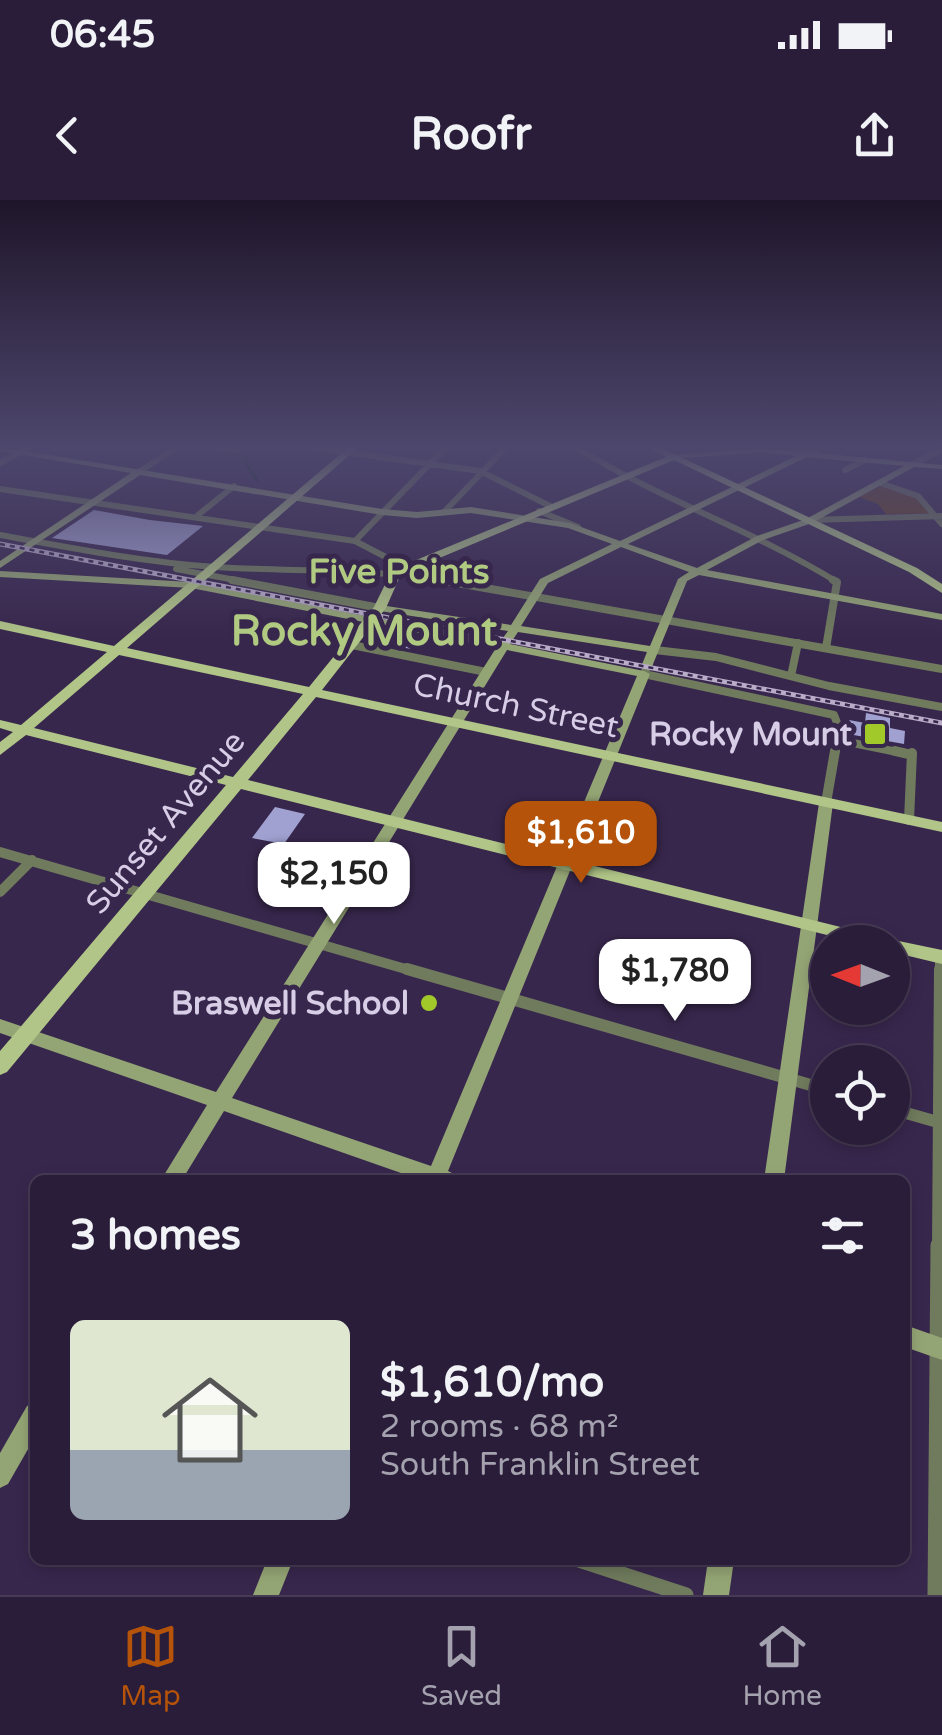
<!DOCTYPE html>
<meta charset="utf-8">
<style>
:root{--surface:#2a1d3a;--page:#322642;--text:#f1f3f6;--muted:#a5a2af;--line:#463b54;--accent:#b45309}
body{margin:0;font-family:"Varela Round",sans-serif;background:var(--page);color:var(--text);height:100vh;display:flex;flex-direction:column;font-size:38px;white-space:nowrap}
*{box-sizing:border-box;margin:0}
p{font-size:32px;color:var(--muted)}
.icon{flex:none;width:55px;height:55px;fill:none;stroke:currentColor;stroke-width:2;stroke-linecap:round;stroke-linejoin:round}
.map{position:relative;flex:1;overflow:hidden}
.details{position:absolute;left:30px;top:975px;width:880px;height:390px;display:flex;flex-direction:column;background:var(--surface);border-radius:15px;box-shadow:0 5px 15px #0003,0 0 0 2px var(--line)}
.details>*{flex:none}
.needle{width:65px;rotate:271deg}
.fabs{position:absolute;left:810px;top:725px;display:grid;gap:20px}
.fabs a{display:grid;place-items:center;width:100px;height:100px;border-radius:50%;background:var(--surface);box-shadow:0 5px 15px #0003,0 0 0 2px var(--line);font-size:50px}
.price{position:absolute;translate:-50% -85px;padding:0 22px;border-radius:20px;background:#fff;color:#222;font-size:32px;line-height:65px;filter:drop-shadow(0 2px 5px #0008)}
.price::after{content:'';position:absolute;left:50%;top:60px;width:30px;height:22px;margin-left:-15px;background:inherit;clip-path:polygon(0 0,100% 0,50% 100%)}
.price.active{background:var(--accent);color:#fff}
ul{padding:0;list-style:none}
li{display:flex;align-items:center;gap:30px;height:250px;padding:0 40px}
li span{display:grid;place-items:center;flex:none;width:280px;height:200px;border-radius:15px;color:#555}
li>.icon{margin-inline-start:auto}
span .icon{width:120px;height:120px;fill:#fffc;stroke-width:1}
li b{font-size:42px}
h2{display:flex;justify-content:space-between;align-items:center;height:120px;padding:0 40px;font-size:42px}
.status{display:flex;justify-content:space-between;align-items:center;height:70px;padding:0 50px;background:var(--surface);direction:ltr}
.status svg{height:28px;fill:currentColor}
header{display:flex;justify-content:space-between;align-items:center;height:130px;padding:0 40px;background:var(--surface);font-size:45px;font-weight:800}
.tab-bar{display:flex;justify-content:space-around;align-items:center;height:140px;border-top:2px solid var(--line);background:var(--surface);font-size:28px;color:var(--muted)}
.tab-bar a{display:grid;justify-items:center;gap:5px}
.tab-bar .active{color:var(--accent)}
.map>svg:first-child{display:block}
.green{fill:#69431c}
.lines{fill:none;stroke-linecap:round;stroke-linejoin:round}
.stream{stroke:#012521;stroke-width:2.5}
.building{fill:#a0a1d1}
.street-far4{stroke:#707b5d;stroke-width:6}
.street-far3{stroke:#707b5d;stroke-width:8}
.street-far2{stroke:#707b5d;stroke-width:10}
.street-far1{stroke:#707b5d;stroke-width:12}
.street{stroke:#707b5d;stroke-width:15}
.secondary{fill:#94a575;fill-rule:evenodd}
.primary{fill:#b0c587;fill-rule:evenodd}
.rail-casing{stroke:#b8acc8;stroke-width:5}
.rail{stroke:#38274d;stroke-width:2.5;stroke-dasharray:5;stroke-linecap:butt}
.poi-dot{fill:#a1c92a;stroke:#38274d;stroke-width:4}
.labels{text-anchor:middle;stroke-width:10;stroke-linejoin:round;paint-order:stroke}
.street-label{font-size:32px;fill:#d7cde6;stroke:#38274d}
.poi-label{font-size:32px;font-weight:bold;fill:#d7cde6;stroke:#38274d;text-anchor:end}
.far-district-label{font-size:35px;font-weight:bold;fill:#b1ca81;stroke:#38274d}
.far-town-label{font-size:42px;font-weight:bold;fill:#b1ca81;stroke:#38274d}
</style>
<div class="status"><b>06:45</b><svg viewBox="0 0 49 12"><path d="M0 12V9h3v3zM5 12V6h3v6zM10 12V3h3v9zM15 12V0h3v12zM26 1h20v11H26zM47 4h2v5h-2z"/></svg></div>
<header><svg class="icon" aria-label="back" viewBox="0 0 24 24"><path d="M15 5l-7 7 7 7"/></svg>Roofr<svg class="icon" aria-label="share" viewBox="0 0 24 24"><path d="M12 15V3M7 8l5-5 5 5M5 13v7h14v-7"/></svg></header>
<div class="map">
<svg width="942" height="1395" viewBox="0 0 942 1395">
<rect width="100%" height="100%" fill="#38274d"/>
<path class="green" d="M881 286 916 297 929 313 886 314 878 304 859 297Z"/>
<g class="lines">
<path class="stream" d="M252 246 245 262 257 280"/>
</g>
<path class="building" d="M94 310 150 320 203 326 167 355 52 338Z
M375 428 421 437 411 449 366 440Z
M866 513 890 518V528L905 531 904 544 848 534 849 520 865 523Z
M275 607 305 614 284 644 252 638Z"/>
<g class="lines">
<path class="street-far4" d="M209 246 237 250
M302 246 480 271 550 306
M574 246C658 299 753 330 837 382
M791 246 808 253 824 246
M0 263 31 246
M913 264 942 249
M845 270 865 260
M140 271 179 246
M880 283 918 296 942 324
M0 289 355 341
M539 311 578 327
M444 312 507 246
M198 315 234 286
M810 320 942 316
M0 335C71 348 143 362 215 367 295 372 374 368 454 382
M403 366 355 341 447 246
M176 369 246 382"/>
<path class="street-far3" d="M232 380 380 408
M440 380 942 469
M352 445 486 472
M826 448 837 382 833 380
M655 450 716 457 829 486 942 507
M647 467 644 474 834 515 839 528 834 554
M791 476 798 443
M838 540 907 554"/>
<path class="street-far2" d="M895 551 912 555
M826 603 835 551
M909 620 912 553
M0 652 416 772
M0 692 32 660
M940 772V757"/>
<path class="street-far1" d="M407 769 828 890
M892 909 941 923
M938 1047 940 769"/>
<path class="street" d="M579 1360 686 1395
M935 1395 938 1045"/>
<path class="secondary" d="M0 247 382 309 417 312 471 307 570 323 620 341 796 256 763 252 671 259 670 257 674 255 763 248 942 265V269L914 267 812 323 763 340 707 370 942 414V420L699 375 687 381 651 469H643L641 467 647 452 518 432 510 444 644 471 650 474 448 971 454 974 457 980H421L224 911 182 980H161L207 905 0 833V819L216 892 496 448 191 388 0 377V371L191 382 500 442 508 431 380 411 375 408 380 405 511 425 540 379 612 344 568 328 471 313 417 318 382 315 140 275 0 368V361L131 273 0 251ZM807 257 904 266 806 319 757 336 697 368 628 344ZM621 347 689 372 678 379 650 446 521 426 548 383ZM507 450 637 476 431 966 232 898Z
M826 599 833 603 784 980H764L819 603Z
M905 1125 942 1138V1160L905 1147Z
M35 1202V1237L8 1284 0 1288V1253L27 1206Z
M267 1360H293L279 1395H253Z
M708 1360H734L729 1395H703Z"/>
<path class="primary" d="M350 246H360L127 448 309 487 374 407 392 370 666 257 646 246H657L917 368 942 384V393L909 372 674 260 401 374 386 408 322 490 942 622V632L316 497 248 580 889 739 942 750V764L892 752V742H855L241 589 7 872 0 875V851L226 585 26 535 0 555V542L13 532 0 528V520L21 525 107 452 0 429V421L114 446ZM119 455 303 494 233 577 34 528Z"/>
<defs>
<path id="rail" d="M0 344 942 523"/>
</defs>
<use href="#rail" class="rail-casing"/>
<use href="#rail" class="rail"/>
</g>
<linearGradient id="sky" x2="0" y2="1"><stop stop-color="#1f152a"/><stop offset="0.56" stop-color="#4d476d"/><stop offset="1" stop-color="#4d476d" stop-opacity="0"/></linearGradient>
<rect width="942" height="441" fill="url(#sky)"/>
<g class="poi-dot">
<rect x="863" y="522" width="24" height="24" rx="5"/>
<circle cx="429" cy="803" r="10"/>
</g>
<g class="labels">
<g class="street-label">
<text transform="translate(516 505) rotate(12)" y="11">Church Street</text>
<text transform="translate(165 622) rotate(-50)" y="11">Sunset Avenue</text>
</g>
<g class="poi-label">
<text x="852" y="545">Rocky Mount</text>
<text x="409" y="814">Braswell School</text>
</g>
<g class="far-district-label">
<text x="399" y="383">Five Points</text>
</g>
<g class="far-town-label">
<text x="364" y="445">Rocky Mount</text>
</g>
</g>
</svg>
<div class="fabs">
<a><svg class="needle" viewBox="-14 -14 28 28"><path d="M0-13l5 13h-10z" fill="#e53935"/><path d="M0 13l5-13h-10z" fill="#a5a2af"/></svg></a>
<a><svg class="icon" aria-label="locate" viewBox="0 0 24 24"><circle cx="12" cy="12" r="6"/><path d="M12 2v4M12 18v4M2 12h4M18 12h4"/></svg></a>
</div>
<b class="price active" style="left:581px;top:686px">$1,610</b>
<b class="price" style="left:334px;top:727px">$2,150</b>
<b class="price" style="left:675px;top:824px">$1,780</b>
<section class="details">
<h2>3 homes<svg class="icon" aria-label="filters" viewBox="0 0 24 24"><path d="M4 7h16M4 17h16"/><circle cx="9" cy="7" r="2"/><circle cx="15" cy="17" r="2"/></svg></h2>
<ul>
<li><span style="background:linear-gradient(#dfe7d0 65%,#9aa5b1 0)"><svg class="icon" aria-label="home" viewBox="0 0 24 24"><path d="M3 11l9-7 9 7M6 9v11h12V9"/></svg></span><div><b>$1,610/mo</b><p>2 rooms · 68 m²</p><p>South Franklin Street</p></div></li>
</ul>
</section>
</div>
<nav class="tab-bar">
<a class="active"><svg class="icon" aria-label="map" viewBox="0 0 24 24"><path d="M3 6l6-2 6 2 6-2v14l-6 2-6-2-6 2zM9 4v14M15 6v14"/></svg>Map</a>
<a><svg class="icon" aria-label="saved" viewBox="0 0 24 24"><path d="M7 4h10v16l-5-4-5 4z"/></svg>Saved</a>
<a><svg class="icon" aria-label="home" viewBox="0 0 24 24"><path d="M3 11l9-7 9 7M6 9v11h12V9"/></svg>Home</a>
</nav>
